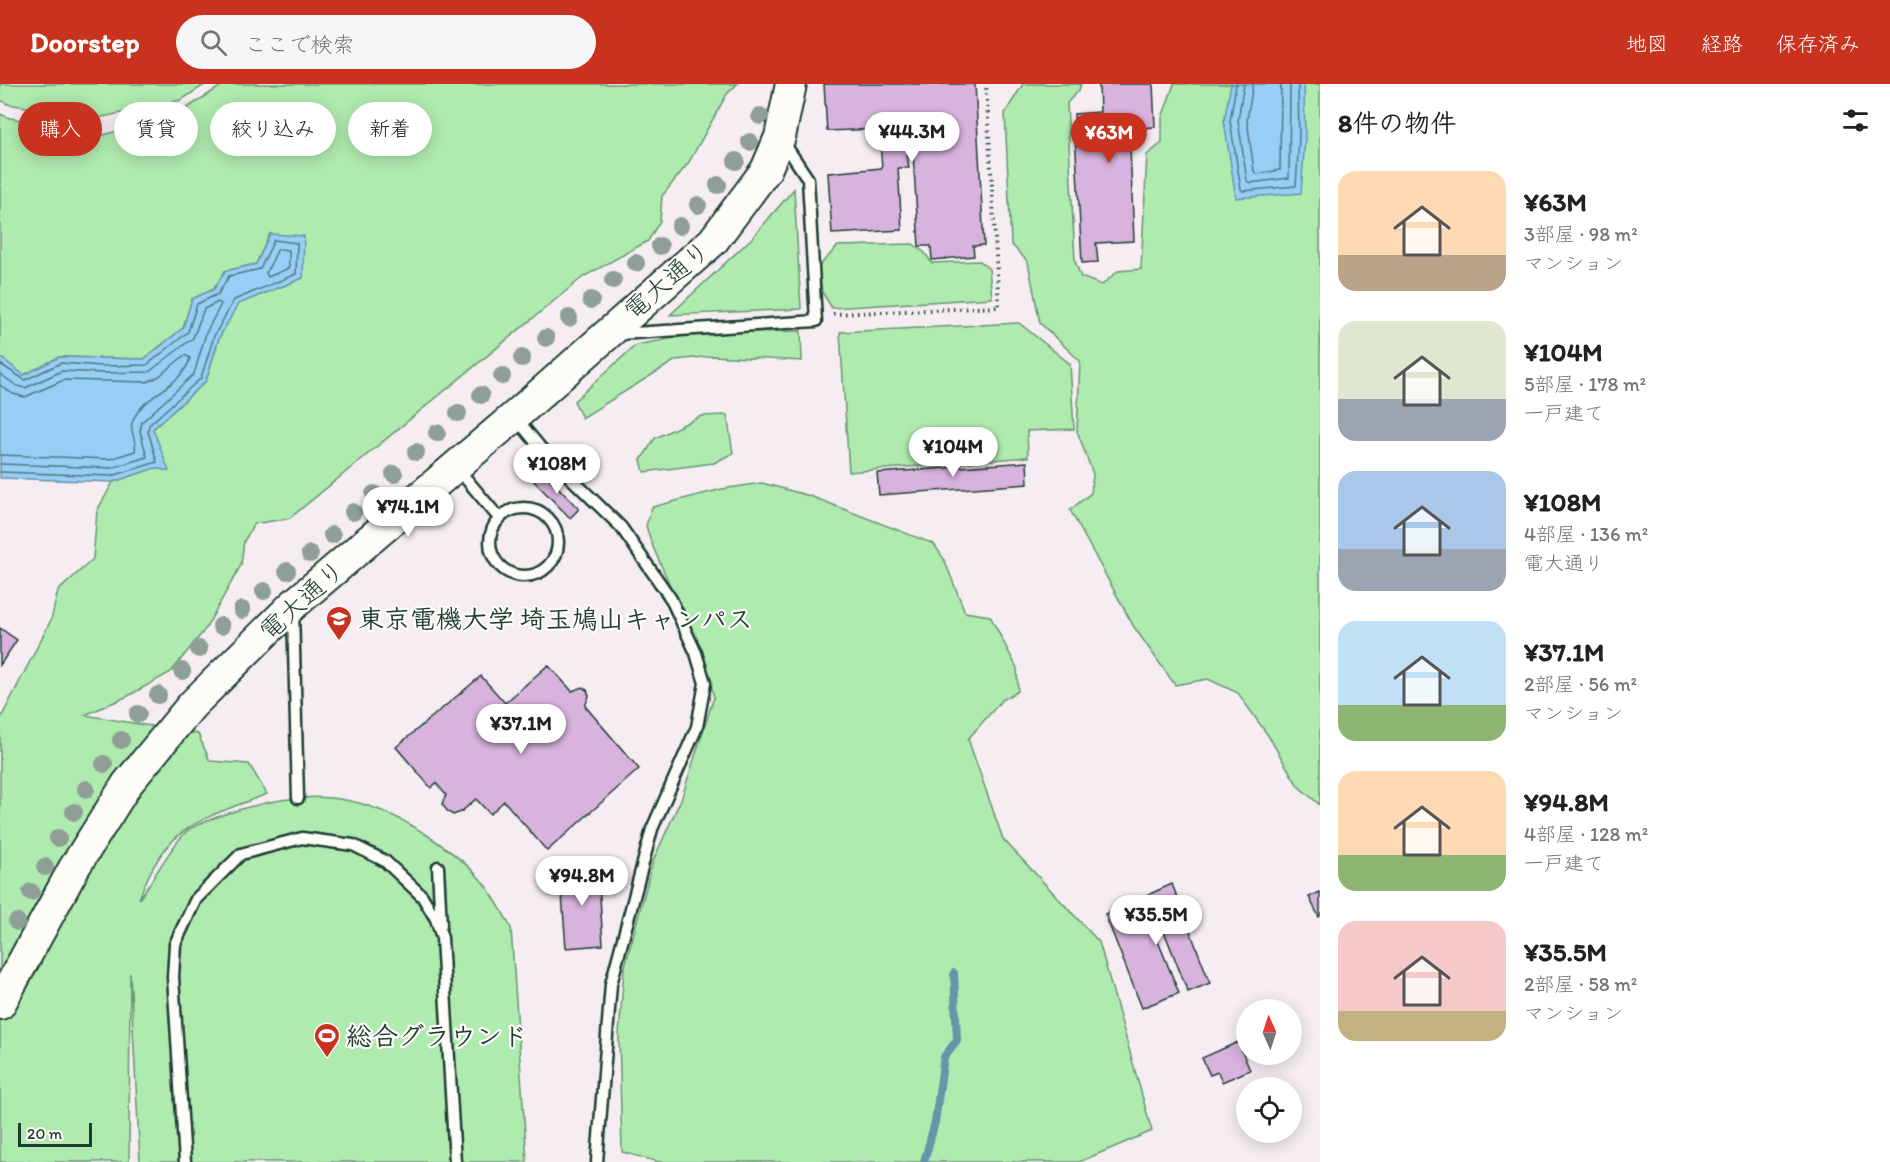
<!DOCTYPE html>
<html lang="ja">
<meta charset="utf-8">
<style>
:root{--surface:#fff;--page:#f6f6f6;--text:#222;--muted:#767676;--accent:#c8321e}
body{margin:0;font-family:Itim,"Klee One",sans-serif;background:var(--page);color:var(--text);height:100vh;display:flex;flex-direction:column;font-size:22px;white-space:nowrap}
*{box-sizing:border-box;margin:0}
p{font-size:20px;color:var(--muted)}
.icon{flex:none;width:33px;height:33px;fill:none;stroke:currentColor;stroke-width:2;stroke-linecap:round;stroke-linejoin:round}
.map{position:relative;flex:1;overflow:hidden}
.side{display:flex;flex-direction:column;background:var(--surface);width:570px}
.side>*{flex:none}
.banner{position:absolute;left:18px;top:18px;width:570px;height:54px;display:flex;gap:12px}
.needle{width:39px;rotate:357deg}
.controls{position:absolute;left:1236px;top:915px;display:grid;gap:12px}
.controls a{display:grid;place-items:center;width:66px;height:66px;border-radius:50%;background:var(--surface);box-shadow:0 3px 15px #0003;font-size:30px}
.scale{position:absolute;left:18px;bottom:15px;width:74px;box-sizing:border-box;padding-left:6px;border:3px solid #1f3d34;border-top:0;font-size:16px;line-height:21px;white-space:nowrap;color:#1f3d34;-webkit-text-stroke:4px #fdfcf7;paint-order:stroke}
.price{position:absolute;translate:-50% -51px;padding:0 14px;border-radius:21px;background:#fff;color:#222;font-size:20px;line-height:39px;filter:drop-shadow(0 2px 3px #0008)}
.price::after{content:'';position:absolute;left:50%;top:36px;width:18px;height:14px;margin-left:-9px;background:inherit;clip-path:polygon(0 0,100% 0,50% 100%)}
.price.active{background:var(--accent);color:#fff}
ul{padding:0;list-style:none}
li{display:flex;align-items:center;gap:18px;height:150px;padding:0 18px}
li span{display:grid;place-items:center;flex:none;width:168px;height:120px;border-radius:18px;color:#555}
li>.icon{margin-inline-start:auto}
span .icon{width:72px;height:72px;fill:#fffc;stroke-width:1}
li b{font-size:26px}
h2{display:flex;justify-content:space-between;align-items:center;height:72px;padding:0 18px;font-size:26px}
.chip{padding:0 21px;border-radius:27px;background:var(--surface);box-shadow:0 3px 15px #0003;font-size:21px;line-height:54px}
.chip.active{background:var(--accent);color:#fff}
header{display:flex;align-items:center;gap:36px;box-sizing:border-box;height:84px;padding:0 30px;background:var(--accent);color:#fff}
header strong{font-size:28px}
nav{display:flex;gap:33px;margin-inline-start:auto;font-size:21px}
.search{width:420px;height:54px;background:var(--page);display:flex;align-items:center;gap:15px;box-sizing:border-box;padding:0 21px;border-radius:33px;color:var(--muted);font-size:22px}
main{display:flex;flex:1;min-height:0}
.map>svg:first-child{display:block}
.green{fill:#afeaaf;stroke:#679472;stroke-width:1.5}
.water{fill:#96cef5;stroke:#6694a8;stroke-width:1.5}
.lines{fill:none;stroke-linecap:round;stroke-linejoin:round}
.shore{stroke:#4f7781;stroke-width:1.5}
.stream{stroke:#6694a8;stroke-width:8}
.building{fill:#d7b3dd;stroke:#1f3d34;stroke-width:1.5}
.lane-casing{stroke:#1f3d34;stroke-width:15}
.secondary-casing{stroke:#1f3d34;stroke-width:34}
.path{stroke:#1f3d34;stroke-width:4;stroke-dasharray:1.5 4.5;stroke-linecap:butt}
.lane{stroke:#fdfcf7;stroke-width:10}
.secondary{stroke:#fdfcf7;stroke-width:30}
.tree{fill:#8f9f97}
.labels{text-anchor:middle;stroke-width:4.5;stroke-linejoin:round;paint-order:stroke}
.street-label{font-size:26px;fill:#1f3d34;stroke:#fdfcf7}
.poi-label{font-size:26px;font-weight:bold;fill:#1f3d34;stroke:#fdfcf7;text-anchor:start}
</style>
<header>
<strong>Doorstep</strong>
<div class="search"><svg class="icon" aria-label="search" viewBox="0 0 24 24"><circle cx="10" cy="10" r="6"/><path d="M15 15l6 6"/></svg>ここで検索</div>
<nav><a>地図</a><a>経路</a><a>保存済み</a></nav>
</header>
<main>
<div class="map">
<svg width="1320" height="1078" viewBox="0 0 1320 1078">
<rect width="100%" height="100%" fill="#f5edf2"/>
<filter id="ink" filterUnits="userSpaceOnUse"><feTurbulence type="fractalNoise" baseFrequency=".0167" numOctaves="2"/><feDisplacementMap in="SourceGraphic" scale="12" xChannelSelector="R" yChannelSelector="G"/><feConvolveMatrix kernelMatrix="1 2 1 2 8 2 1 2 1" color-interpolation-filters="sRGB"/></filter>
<g filter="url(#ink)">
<path class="green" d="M0 0H206L181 16 98 34 7 20 0 15Z
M224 0H737L727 10 689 78 662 112 660 137 648 157 583 193 290 434 254 440 244 457 241 481 206 544 171 588 128 612 85 631 198 650 210 677 249 680 267 710C200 736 165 741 139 815 155 794 167 767 186 748 196 739 231 728 245 724 316 704 366 711 427 751 470 780 488 797 511 844L527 1078H140L130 889 129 1078H0V636L51 536 58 507 93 475 97 427 113 398 155 384 153 345 206 297 219 254 238 220 303 194 270 150 256 180 225 187 214 205 192 215 183 244 144 275 59 273 24 291 0 273V30L10 34 104 51 181 28Z
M1023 0H1081L1079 6 1067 19 1075 177 1081 193 1102 201 1118 187 1141 185 1147 71 1162 59V34L1174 0H1320V721L1298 702 1269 653 1238 609 1208 595 1175 601 1134 543 1070 426 1091 409 1093 390 1077 347 1080 277 1040 239 1028 178 1011 160 1005 29Z
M794 105 801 225 670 231 752 154Z
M913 160 924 168 932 179 980 177 989 185 992 214 832 224 822 208 818 183 838 162Z
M1019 239 1070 280 1074 345 1027 347 1028 373 849 388 840 248Z
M801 247 802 277 713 272 676 276 582 334 574 317 636 261 702 249Z
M727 331 733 369 714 379 644 388 641 376 655 354 701 332Z
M762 399 810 412 934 460 944 475 965 528 990 532 1017 584 1018 607 1002 616 968 655 1003 755 1099 858 1152 1047 1079 1078H659L622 1068 619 951 624 886 653 777 682 713 714 613 707 585 653 463 646 442 652 423 722 405Z"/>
<path class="water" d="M1231 0H1304L1305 53 1301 109 1236 114 1224 37Z
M270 150 304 152 303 194 238 220 219 254 206 297 153 345 169 387 155 384 113 398 0 394V273L24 291 59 273 144 275 183 244 192 215 214 205 225 187 256 180Z"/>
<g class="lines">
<path class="shore" d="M1236 0 1230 37 1241 105 1243 107 1296 102 1299 53 1298 0
M1244 0 1238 36 1247 97 1250 99 1289 94 1290 0
M1253 0 1247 36 1254 87 1257 90 1280 86 1281 0
M278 165 289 166V184L268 193 266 189Z
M0 280 25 296 61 279 102 282 147 281 188 248 197 220 218 210 229 192 260 185 274 156 297 159 296 190 234 216 214 252 201 294 149 341 148 347 157 378 112 392 0 388
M0 290 17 302 25 304 62 287 102 289 149 288 193 254 204 225 218 218 221 220 206 249 194 290 142 338 140 347 147 373 111 384 0 380
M0 301 13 310 25 313 64 296 147 298 158 293 185 271 190 274C183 302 144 310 133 336 128 347 138 357 135 367L110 375 0 371"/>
<path class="stream" d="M924 1078 935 1038 944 973 957 956 954 889"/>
</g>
<path class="building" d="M824 0H975L984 161 973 162 974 172 932 176 931 162H919L913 70 907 71 909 84H898L902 146 832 150 828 89 882 84 879 45 827 47Z
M1099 0H1153L1155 43 1126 45 1127 63H1130L1134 157 1096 159 1098 178 1082 179 1074 30 1100 28Z
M1027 378 1028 400 879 411 877 389Z
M543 388 579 425 570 434 534 397Z
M0 544 17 556 0 581Z
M548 581 572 607 582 603 587 606 589 612 585 622 639 685 547 767 504 717 490 730 476 715 461 728 453 731 448 728 442 720 446 711 436 699 431 704 396 663 481 592 505 619Z
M598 782 603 861 566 864 560 785Z
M1172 800 1210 899 1188 908 1156 827 1147 830 1179 909 1142 924 1105 830Z
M1320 808V832L1319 833 1309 813Z
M1238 958 1250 986 1222 998 1218 988 1210 991 1202 974Z"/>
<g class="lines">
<defs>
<path id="lane" d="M619 250 816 237 808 95 782 56
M515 333 544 368 621 443 671 515 696 569 705 599 697 643 652 745 611 900 597 1078
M457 384 499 434
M490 458a34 34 0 1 1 68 0a34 34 0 1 1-68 0Z
M293 527 298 714
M438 783 441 842
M185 1078 173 893 175 860 196 815 241 770 302 754 353 761 385 777 422 812 436 835 442 854 455 1078"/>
<path id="secondary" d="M0 920 74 784 127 700 192 621 293 521 515 332 713 157 766 86 780 53 791 0"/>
</defs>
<use href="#lane" class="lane-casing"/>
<use href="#secondary" class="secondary-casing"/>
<path class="path" d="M833 230 999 223 986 0"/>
<use href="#lane" class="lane"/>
<use href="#secondary" class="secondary"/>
</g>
<g class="tree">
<circle cx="760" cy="32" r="9"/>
<circle cx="750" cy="58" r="9"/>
<circle cx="736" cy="77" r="9"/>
<circle cx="718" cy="101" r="9"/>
<circle cx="698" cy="121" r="9"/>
<circle cx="680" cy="142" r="9"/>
<circle cx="660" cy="162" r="9"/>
<circle cx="636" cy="179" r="9"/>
<circle cx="613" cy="196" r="9"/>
<circle cx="591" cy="216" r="9"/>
<circle cx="569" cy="234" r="9"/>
<circle cx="546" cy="254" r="9"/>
<circle cx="522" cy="274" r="9"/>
<circle cx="502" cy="292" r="9"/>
<circle cx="481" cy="311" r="9"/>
<circle cx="458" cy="329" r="9"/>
<circle cx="437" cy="349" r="9"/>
<circle cx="416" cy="368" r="9"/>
<circle cx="394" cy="390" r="9"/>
<circle cx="374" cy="410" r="9"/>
<circle cx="353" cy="428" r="9"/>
<circle cx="332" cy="451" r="9"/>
<circle cx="310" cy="470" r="9"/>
<circle cx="287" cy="487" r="9"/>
<circle cx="264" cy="507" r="9"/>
<circle cx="242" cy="526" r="9"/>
<circle cx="221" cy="542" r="9"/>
<circle cx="199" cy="565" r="9"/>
<circle cx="182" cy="587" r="9"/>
<circle cx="158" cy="611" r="9"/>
<circle cx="138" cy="630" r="9"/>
<circle cx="121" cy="656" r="9"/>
<circle cx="104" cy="680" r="9"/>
<circle cx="86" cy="705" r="9"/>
<circle cx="74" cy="728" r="9"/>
<circle cx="58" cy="754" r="9"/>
<circle cx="45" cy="783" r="9"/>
<circle cx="31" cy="808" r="9"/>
<circle cx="17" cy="838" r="9"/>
</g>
</g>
<defs>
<symbol id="university-pin" viewBox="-11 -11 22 30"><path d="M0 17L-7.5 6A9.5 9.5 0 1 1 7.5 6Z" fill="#c8321e" stroke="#fdfcf7"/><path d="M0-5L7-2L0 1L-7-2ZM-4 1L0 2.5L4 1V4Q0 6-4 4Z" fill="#fff"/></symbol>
<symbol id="stadium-pin" viewBox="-11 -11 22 30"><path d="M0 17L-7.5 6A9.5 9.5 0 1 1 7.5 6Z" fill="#c8321e" stroke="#fdfcf7"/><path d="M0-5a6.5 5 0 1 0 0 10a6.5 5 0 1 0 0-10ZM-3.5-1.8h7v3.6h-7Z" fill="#fff"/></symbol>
</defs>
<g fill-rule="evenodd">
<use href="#university-pin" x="324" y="520" width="30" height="40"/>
<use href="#stadium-pin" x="312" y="937" width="30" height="40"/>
</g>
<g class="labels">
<g class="street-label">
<text transform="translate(667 196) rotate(-41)" y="9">電大通り</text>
<text transform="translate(302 516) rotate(-42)" y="9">電大通り</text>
</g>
<g class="poi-label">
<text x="358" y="544">東京電機大学 埼玉鳩山キャンパス</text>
<text x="346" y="961">総合グラウンド</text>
</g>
</g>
</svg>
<div class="controls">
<a><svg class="needle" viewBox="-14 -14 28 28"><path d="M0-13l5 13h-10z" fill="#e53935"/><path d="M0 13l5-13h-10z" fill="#767676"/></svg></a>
<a><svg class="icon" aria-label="locate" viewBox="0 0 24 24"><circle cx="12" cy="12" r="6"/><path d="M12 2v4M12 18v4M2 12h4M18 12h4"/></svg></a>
</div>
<div class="scale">20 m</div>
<b class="price" style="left:912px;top:79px">¥44.3M</b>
<b class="price active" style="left:1109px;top:80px">¥63M</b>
<b class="price" style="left:953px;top:394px">¥104M</b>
<b class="price" style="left:557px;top:411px">¥108M</b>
<b class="price" style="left:408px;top:454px">¥74.1M</b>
<b class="price" style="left:521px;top:671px">¥37.1M</b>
<b class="price" style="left:582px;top:823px">¥94.8M</b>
<b class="price" style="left:1156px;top:862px">¥35.5M</b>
<div class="banner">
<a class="chip active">購入</a>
<a class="chip">賃貸</a>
<a class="chip">絞り込み</a>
<a class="chip">新着</a>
</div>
</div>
<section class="side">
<h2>8件の物件<svg class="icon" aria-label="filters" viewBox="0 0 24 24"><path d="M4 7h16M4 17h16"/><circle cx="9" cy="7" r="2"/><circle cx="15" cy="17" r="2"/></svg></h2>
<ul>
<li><span style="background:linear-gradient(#ffd9b3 70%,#b9a48a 0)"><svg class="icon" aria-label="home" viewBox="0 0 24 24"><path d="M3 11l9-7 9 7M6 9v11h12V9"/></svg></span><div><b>¥63M</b><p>3部屋 · 98 m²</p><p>マンション</p></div></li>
<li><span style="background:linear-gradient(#dfe7d0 65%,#9aa5b1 0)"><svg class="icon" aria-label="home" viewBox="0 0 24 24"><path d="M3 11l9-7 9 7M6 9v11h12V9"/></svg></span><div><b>¥104M</b><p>5部屋 · 178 m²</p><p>一戸建て</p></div></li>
<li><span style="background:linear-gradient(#a9c7e8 65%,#9aa5b1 0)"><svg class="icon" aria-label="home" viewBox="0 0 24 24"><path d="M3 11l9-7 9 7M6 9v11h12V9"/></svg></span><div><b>¥108M</b><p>4部屋 · 136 m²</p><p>電大通り</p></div></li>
<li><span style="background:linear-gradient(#bfe0f5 70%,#8fb573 0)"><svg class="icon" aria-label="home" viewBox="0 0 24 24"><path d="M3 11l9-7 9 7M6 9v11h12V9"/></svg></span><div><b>¥37.1M</b><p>2部屋 · 56 m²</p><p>マンション</p></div></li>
<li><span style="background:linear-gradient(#ffd9b3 70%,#8fb573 0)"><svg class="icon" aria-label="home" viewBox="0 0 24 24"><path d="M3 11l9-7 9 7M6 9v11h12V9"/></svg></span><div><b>¥94.8M</b><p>4部屋 · 128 m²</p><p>一戸建て</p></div></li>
<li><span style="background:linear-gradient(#f6c9c9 75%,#c2b280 0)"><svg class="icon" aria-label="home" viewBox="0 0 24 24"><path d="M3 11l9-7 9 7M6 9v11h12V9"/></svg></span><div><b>¥35.5M</b><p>2部屋 · 58 m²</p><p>マンション</p></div></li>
</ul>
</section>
</main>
